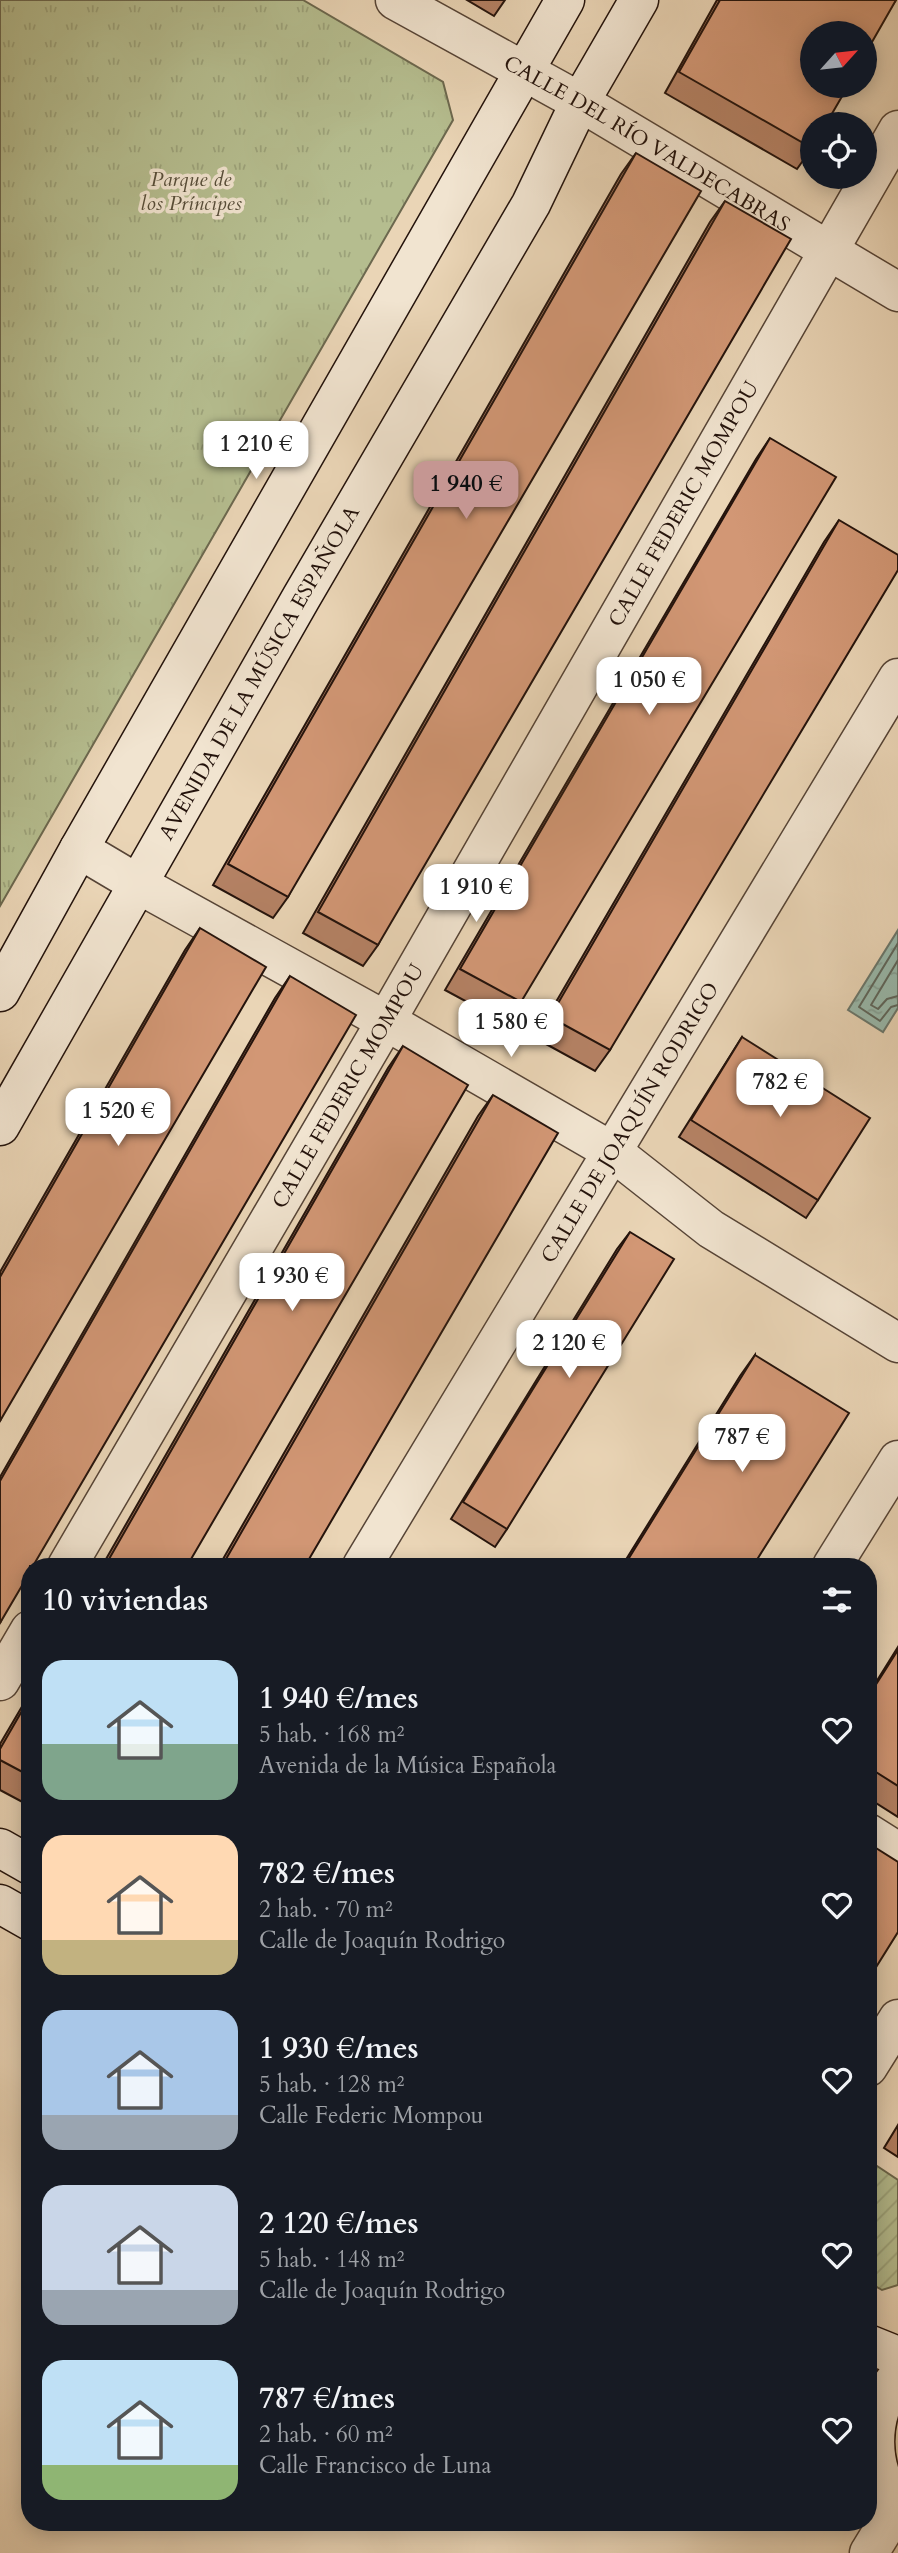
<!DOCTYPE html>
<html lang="es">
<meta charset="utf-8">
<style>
:root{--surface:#171b24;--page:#242831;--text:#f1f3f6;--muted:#9ea1a6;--accent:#c59692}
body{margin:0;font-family:Cardo,serif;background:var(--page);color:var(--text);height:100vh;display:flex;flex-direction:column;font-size:26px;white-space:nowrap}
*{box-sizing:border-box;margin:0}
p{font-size:23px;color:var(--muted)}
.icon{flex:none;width:38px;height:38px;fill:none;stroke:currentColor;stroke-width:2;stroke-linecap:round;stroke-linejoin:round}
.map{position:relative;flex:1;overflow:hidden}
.sheet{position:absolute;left:21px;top:1558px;width:856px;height:973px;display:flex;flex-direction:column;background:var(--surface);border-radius:28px;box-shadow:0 4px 18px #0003}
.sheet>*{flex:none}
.needle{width:46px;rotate:63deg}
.controls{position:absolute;left:800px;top:21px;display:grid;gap:14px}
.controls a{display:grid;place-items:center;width:77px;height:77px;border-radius:50%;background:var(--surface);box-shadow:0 4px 18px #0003;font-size:35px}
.price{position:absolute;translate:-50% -60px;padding:0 16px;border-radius:14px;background:#fff;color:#222;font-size:23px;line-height:46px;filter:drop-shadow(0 2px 4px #0008)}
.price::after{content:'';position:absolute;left:50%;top:42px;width:21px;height:16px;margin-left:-10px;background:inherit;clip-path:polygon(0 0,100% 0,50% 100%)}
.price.active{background:var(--accent);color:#111}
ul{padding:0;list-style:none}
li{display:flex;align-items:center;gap:21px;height:175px;padding:0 21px}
li span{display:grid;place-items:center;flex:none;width:196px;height:140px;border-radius:21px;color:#555}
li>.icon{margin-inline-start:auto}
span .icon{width:84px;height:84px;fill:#fffc;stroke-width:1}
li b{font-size:30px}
h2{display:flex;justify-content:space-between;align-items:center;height:84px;padding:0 21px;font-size:30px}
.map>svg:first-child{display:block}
.grass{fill:url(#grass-tufts);stroke:#6c684e;stroke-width:2}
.garden{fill:url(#garden-furrows);stroke:#6c684e;stroke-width:2}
.water{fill:url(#water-ripples);stroke:#6a776c;stroke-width:2}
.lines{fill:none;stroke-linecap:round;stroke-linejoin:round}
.shore{stroke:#5e665c;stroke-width:2}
.street-casing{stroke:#564436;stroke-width:41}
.secondary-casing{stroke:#24130c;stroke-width:41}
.street{stroke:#f1e4d0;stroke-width:38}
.secondary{stroke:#f1e4d0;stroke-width:38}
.wall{fill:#b58265;stroke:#24130c;stroke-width:2}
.building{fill:#d29775;stroke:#24130c;stroke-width:2}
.labels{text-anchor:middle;stroke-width:7;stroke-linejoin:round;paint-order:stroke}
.street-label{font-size:21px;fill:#24130c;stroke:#f1e4d0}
.park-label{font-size:21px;font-style:italic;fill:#574e3a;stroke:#f1e4d0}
</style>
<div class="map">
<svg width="898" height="2553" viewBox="0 0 898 2553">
<defs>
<pattern id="grass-tufts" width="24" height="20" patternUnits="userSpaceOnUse" patternTransform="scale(1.75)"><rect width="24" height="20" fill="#b5bd8f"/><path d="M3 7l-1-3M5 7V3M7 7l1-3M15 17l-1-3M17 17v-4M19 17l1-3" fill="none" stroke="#9ca27a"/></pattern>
<pattern id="garden-furrows" width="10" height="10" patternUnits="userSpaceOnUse" patternTransform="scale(1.75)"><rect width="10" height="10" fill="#b5bd8f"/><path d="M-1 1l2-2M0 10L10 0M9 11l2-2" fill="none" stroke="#9ca27a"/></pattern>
<pattern id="water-ripples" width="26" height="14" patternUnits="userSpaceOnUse" patternTransform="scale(1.75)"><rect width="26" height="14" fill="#98b9ac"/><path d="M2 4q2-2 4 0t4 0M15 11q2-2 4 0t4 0" fill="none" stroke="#839e93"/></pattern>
</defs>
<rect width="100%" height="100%" fill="#ead5b6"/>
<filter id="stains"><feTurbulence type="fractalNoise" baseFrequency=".00286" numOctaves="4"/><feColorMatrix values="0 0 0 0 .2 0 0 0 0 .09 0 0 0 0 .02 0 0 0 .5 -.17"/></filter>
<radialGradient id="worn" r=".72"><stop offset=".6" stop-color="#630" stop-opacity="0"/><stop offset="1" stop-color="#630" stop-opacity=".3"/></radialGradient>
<path class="grass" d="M0 0H303L443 82 453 120 0 906Z"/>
<path class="garden" d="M868 2160 898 2180V2285L882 2290 868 2282Z"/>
<path class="water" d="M898 930V1008L883 1032 848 1010Z"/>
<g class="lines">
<path class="shore" d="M898 943 859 1007 880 1021 891 1007 898 1005
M898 960 871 1005 878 1009 887 999 898 996"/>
<defs>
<g id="street">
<path id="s1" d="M395 0 580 102 898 292"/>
<path d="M79 849 138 884 386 1021 613 1152 711 1229 898 1343"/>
<path id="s2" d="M67 1566 386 1021 898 130"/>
<path id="s3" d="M362 1566 898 678"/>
<path d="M832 1566 898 1460"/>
<path d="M0 1681 30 1630"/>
<path d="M868 1833 898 1852"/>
<path d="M868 2067 898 2019"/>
<path d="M869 2553 897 2507"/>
</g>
<g id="secondary">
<path d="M0 992 79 849 565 0"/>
<path id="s4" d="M0 1126 301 598 531 204 580 102 639 0"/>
<path d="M0 1848 30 1865"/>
<path d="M0 1904 30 1921"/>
<path d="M868 2344 898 2356"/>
<path d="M898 2376C867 2416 868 2468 898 2508"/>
</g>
</defs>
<use href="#street" class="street-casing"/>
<use href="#secondary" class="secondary-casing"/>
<use href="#street" class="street"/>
<use href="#secondary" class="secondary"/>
</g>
<path class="wall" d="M467 0H505L494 16Z
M717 0H896L812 124V148L797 169 665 93Z
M636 153 288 897 273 918 213 885 621 174Z
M725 201 378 945 363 966 303 933 710 222Z
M770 438 521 1002 506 1023 445 990 756 459Z
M839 520 610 1050 595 1071 535 1038 824 542Z
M200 928 0 1421V1272L185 950Z
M290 976 0 1623V1477L275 998Z
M742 1037 818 1200 806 1218 679 1137Z
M403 1046 187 1566H102L388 1068Z
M493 1095 305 1566H219L478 1116Z
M630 1232 507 1529 495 1547 451 1519 617 1249Z
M755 1355 753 1566H622L740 1376Z
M898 1647V1817L868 1798V1695Z
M30 1693V1806L0 1790V1744Z
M898 2125V2157L884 2148Z"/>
<path class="building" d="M720 0H896L864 56V33H812V86H848L826 124H812V148L679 72Z
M636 153 701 191 288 897 228 864Z
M725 201 791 239 378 945 318 912Z
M770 438 836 477 521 1002 460 969Z
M839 520 898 555V570L610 1050 550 1017Z
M200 928 266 967 0 1421V1277Z
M290 976 356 1015 33 1566H30V1572L0 1623V1481Z
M742 1037 870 1118 818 1200 691 1120Z
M403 1046 468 1085 187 1566H105Z
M493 1095 558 1133 305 1566H222Z
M630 1232 674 1259 507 1529 463 1502Z
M755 1355 849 1413 753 1566H624Z
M898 1650V1786L868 1767V1697Z
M30 1697V1776L0 1760V1749Z
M868 1843 898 1862V1932L868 1980Z"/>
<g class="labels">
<g class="street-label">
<text dy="7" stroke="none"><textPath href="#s1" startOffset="290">CALLE DEL RÍO VALDECABRAS</textPath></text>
<text dy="7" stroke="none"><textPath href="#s2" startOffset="1228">CALLE FEDERIC MOMPOU</textPath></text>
<text dy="7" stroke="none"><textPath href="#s4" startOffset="522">AVENIDA DE LA MÚSICA ESPAÑOLA</textPath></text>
<text dy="7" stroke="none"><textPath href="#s2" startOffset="556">CALLE FEDERIC MOMPOU</textPath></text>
<text dy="7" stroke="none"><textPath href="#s3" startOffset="518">CALLE DE JOAQUÍN RODRIGO</textPath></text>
</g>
<g class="park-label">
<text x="191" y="186">Parque de<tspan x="191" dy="24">los Príncipes</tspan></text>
</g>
</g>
<rect width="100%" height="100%" filter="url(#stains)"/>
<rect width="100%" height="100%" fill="url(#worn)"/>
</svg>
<div class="controls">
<a><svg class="needle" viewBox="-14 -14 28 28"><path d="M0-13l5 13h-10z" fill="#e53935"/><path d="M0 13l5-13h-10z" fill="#9ea1a6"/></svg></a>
<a><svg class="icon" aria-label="locate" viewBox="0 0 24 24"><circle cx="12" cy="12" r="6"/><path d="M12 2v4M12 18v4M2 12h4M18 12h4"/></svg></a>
</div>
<b class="price" style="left:256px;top:481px">1 210 €</b>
<b class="price active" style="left:466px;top:521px">1 940 €</b>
<b class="price" style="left:649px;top:717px">1 050 €</b>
<b class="price" style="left:476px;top:924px">1 910 €</b>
<b class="price" style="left:511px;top:1059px">1 580 €</b>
<b class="price" style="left:780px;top:1119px">782 €</b>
<b class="price" style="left:118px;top:1148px">1 520 €</b>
<b class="price" style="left:292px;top:1313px">1 930 €</b>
<b class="price" style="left:569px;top:1380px">2 120 €</b>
<b class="price" style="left:742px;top:1474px">787 €</b>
<section class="sheet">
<h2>10 viviendas<svg class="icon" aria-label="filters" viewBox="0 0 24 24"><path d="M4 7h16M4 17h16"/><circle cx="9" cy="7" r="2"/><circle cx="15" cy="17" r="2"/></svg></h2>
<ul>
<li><span style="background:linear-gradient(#bfe0f5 60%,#7fa58c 0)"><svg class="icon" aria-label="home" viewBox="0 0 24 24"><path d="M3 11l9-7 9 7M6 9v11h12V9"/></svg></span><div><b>1 940 €/mes</b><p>5 hab. · 168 m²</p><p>Avenida de la Música Española</p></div><svg class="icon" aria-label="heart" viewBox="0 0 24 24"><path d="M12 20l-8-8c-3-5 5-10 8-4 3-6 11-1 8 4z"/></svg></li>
<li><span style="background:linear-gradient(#ffd9b3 75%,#c2b280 0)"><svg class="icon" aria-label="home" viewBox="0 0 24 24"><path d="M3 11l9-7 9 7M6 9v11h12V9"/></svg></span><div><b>782 €/mes</b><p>2 hab. · 70 m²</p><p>Calle de Joaquín Rodrigo</p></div><svg class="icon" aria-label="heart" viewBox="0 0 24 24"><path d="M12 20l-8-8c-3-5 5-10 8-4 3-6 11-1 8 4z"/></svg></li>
<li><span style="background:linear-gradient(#a9c7e8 75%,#9aa5b1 0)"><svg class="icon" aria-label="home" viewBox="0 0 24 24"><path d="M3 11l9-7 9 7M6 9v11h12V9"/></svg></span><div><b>1 930 €/mes</b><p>5 hab. · 128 m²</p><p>Calle Federic Mompou</p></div><svg class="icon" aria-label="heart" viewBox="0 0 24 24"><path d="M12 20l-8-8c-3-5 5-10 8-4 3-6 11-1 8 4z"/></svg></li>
<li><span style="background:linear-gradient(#c9d6e8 75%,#9aa5b1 0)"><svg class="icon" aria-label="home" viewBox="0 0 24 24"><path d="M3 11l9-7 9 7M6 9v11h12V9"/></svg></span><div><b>2 120 €/mes</b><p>5 hab. · 148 m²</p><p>Calle de Joaquín Rodrigo</p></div><svg class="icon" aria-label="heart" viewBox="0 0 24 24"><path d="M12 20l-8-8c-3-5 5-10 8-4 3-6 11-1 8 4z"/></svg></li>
<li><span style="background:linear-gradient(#bfe0f5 75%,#8fb573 0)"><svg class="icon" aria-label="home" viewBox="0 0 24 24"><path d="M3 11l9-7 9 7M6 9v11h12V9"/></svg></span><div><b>787 €/mes</b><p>2 hab. · 60 m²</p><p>Calle Francisco de Luna</p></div><svg class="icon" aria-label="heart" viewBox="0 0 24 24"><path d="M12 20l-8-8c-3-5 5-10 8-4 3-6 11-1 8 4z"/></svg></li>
</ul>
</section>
</div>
